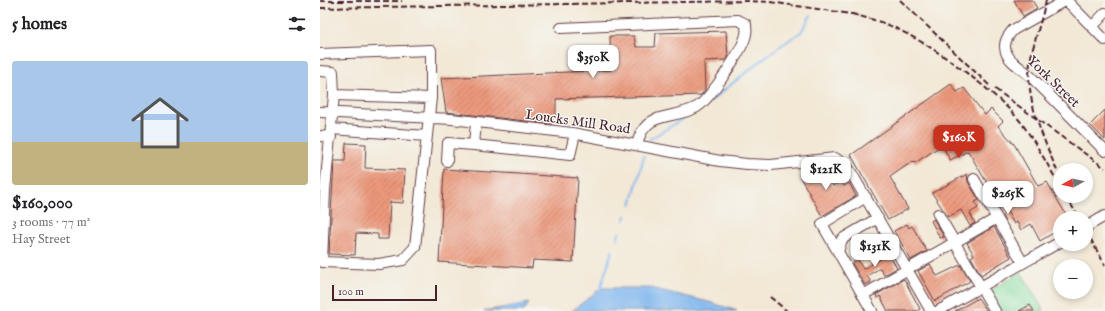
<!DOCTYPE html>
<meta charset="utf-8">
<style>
:root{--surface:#fff;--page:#f6f6f6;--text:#202124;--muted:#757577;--accent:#c8321e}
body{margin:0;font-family:"IM FELL English",serif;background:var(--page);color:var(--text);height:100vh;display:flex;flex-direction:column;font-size:15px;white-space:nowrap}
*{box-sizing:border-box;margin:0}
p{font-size:13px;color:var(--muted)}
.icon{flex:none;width:22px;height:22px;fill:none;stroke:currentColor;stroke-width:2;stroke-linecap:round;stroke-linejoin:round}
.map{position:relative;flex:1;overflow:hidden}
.side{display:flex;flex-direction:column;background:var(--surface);width:320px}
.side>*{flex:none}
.needle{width:26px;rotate:262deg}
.tools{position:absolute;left:733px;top:163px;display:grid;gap:8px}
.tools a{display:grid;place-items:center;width:40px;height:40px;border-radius:50%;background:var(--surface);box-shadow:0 2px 6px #0003;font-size:20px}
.scale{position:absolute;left:12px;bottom:10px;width:105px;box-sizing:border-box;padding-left:4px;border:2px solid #4a1f2b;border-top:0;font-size:11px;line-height:14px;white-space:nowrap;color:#4a1f2b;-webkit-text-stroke:3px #f6f6f2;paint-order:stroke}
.price{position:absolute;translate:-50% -34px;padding:0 9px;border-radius:8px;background:#fff;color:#222;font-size:13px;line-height:26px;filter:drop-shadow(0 1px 2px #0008)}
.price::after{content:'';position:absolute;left:50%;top:24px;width:12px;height:9px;margin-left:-6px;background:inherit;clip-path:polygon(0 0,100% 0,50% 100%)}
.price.active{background:var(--accent);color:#fff}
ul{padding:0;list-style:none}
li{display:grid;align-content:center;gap:8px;height:212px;padding:0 12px}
li span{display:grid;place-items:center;height:124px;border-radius:4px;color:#555}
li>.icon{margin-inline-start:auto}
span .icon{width:72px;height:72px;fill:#fffc;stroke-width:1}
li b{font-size:17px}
h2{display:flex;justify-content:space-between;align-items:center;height:48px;padding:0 12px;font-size:17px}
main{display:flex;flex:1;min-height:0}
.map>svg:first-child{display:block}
.green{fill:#87dc9f;stroke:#687e65}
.water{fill:#7fb6ee;stroke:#646a8c}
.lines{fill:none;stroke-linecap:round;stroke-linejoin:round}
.stream{stroke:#7fb6ee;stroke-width:2}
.building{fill:url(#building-hatch)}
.minor-casing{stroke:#633d44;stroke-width:12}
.minor{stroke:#fff;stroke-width:10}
.rail{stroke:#4a1f2b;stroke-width:2;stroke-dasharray:6 3;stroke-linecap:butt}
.labels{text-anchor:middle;stroke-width:3;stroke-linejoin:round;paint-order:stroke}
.street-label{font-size:14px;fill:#4a1f2b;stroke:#f6f6f2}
</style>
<main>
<section class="side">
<h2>5 homes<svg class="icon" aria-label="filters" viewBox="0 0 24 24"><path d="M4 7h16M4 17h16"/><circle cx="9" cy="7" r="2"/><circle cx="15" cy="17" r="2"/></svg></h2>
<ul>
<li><span style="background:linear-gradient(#a9c7e8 65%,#c2b280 0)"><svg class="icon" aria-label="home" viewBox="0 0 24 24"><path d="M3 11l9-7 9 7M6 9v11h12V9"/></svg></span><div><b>$160,000</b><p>3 rooms · 77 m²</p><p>Hay Street</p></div></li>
</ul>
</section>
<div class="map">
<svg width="785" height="311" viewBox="0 0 785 311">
<defs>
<pattern id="building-hatch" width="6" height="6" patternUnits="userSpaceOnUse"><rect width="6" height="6" fill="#ec997c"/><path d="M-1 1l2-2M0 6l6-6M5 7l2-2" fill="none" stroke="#c17c66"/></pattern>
</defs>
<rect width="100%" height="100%" fill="#f6f6f2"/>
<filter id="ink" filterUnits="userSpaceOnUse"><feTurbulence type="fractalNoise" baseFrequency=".025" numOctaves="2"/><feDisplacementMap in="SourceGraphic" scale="8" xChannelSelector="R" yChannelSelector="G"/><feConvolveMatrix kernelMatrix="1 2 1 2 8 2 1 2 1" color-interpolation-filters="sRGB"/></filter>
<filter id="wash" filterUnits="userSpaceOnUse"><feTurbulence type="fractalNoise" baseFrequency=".012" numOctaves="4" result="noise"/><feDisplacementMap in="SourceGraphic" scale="16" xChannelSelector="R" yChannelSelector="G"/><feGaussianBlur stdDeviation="0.9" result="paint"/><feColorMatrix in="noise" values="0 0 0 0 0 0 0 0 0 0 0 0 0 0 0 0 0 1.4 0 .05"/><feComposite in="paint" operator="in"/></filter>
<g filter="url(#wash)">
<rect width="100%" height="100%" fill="#f2e8d5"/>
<path class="green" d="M701 272 724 311H679L668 292Z"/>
<path class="water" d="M281 288H331L393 303 417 311H252Z
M209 303 204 311H164Z"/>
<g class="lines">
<path class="stream" d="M388 103 453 51 481 32 491 15
M330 139 368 116
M311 205 324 156
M304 221 306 216
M297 239 299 233
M280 290 292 251"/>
</g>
<g id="blocks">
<path class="building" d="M694 0H712L717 8 703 16Z
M406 31 408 57 406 60 384 61 385 90 381 95 236 99V116L231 117 232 124 126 112 121 78 291 70 290 36H314L316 47H335L336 33Z
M631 84 637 92 644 88 665 115 671 109 683 121 678 126 694 144 718 186 727 182 748 218H740V229L720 241 711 224 701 230 697 222 694 224 684 206 682 208 648 151 630 160 622 145 595 163 593 161 570 177 588 209 568 220 531 155Z
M785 110V140L770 125Z
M26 143 46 144 45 168 85 170 83 203 70 202 68 239H58V234L36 233 35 255 9 254 14 161H25Z
M500 166H502L513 186 521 181 524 186 529 183 536 196 502 216 480 177Z
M124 169 258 178 253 262 213 260 212 268 119 262Z
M647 174 648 182 659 200 655 202 658 208 650 213 655 223 650 226 641 210 628 217 612 193Z
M614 219 624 237 620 238 611 221Z
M587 224 589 228 592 226 607 251 591 260 574 231Z
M674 227 691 257 661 275 651 257 654 255 647 243Z
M569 254 577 268 564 275 560 268 547 276 551 282 545 285 532 263 538 260 543 269Z
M610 264 617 276 640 265 650 281 615 301 598 271Z
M584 279 600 309 597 311H568L560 296 557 298 556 295Z
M658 298 667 311H635L646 305Z
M710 305 714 311H699Z"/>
</g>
</g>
<g filter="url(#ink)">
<use href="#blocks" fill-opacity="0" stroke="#633d44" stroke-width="1"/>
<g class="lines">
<defs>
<path id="minor" d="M746 0 693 30C687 37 683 43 686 52 689 62 703 69 710 76 735 100 760 126 785 151
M746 0 785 40
M772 27 785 13
M241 28 418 20 426 24C426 27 427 31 426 34 424 48 390 99 377 107 351 121 326 109 317 144
M0 54 111 50V98L95 247 83 260 59 264 2 262 5 190 14 95 111 98
M0 71 13 72 14 95
M0 112 132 119 252 133 400 161 427 164 451 165 515 158 526 165 532 174 611 311
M156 122 154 145 250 155 255 134
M11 129 107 136
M0 136 11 137
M127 161 128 143 154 145
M654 179 703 263
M546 197 502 224 552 311
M618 214 675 311
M766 227 785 216
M518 252 522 239 558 218
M543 295 677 218
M618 311 740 242"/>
</defs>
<use href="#minor" class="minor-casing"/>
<use href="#minor" class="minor"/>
<path class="rail" d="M580 0 671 87
M726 0C722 19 715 38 711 57 703 97 723 137 738 173
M0 1H82
M0 8 428 1 450 2 538 15
M532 14C546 18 560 21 573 27 610 43 674 90 700 121 715 141 727 164 740 186
M675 89 785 168
M746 196 759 218
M766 231 785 265
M450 297 467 311"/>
</g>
</g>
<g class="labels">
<g class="street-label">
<text transform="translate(734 81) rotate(44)" y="5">York Street</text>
<text transform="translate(258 121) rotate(8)" y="5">Loucks Mill Road</text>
</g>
</g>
</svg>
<div class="tools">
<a><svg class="needle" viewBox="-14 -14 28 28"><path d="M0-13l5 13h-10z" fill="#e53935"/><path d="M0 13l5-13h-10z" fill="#757577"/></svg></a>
<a>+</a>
<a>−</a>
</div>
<div class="scale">100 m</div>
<b class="price" style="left:273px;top:79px">$350K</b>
<b class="price active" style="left:639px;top:159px">$160K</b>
<b class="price" style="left:506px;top:191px">$121K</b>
<b class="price" style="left:688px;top:215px">$265K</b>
<b class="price" style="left:555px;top:268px">$131K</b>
</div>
</main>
